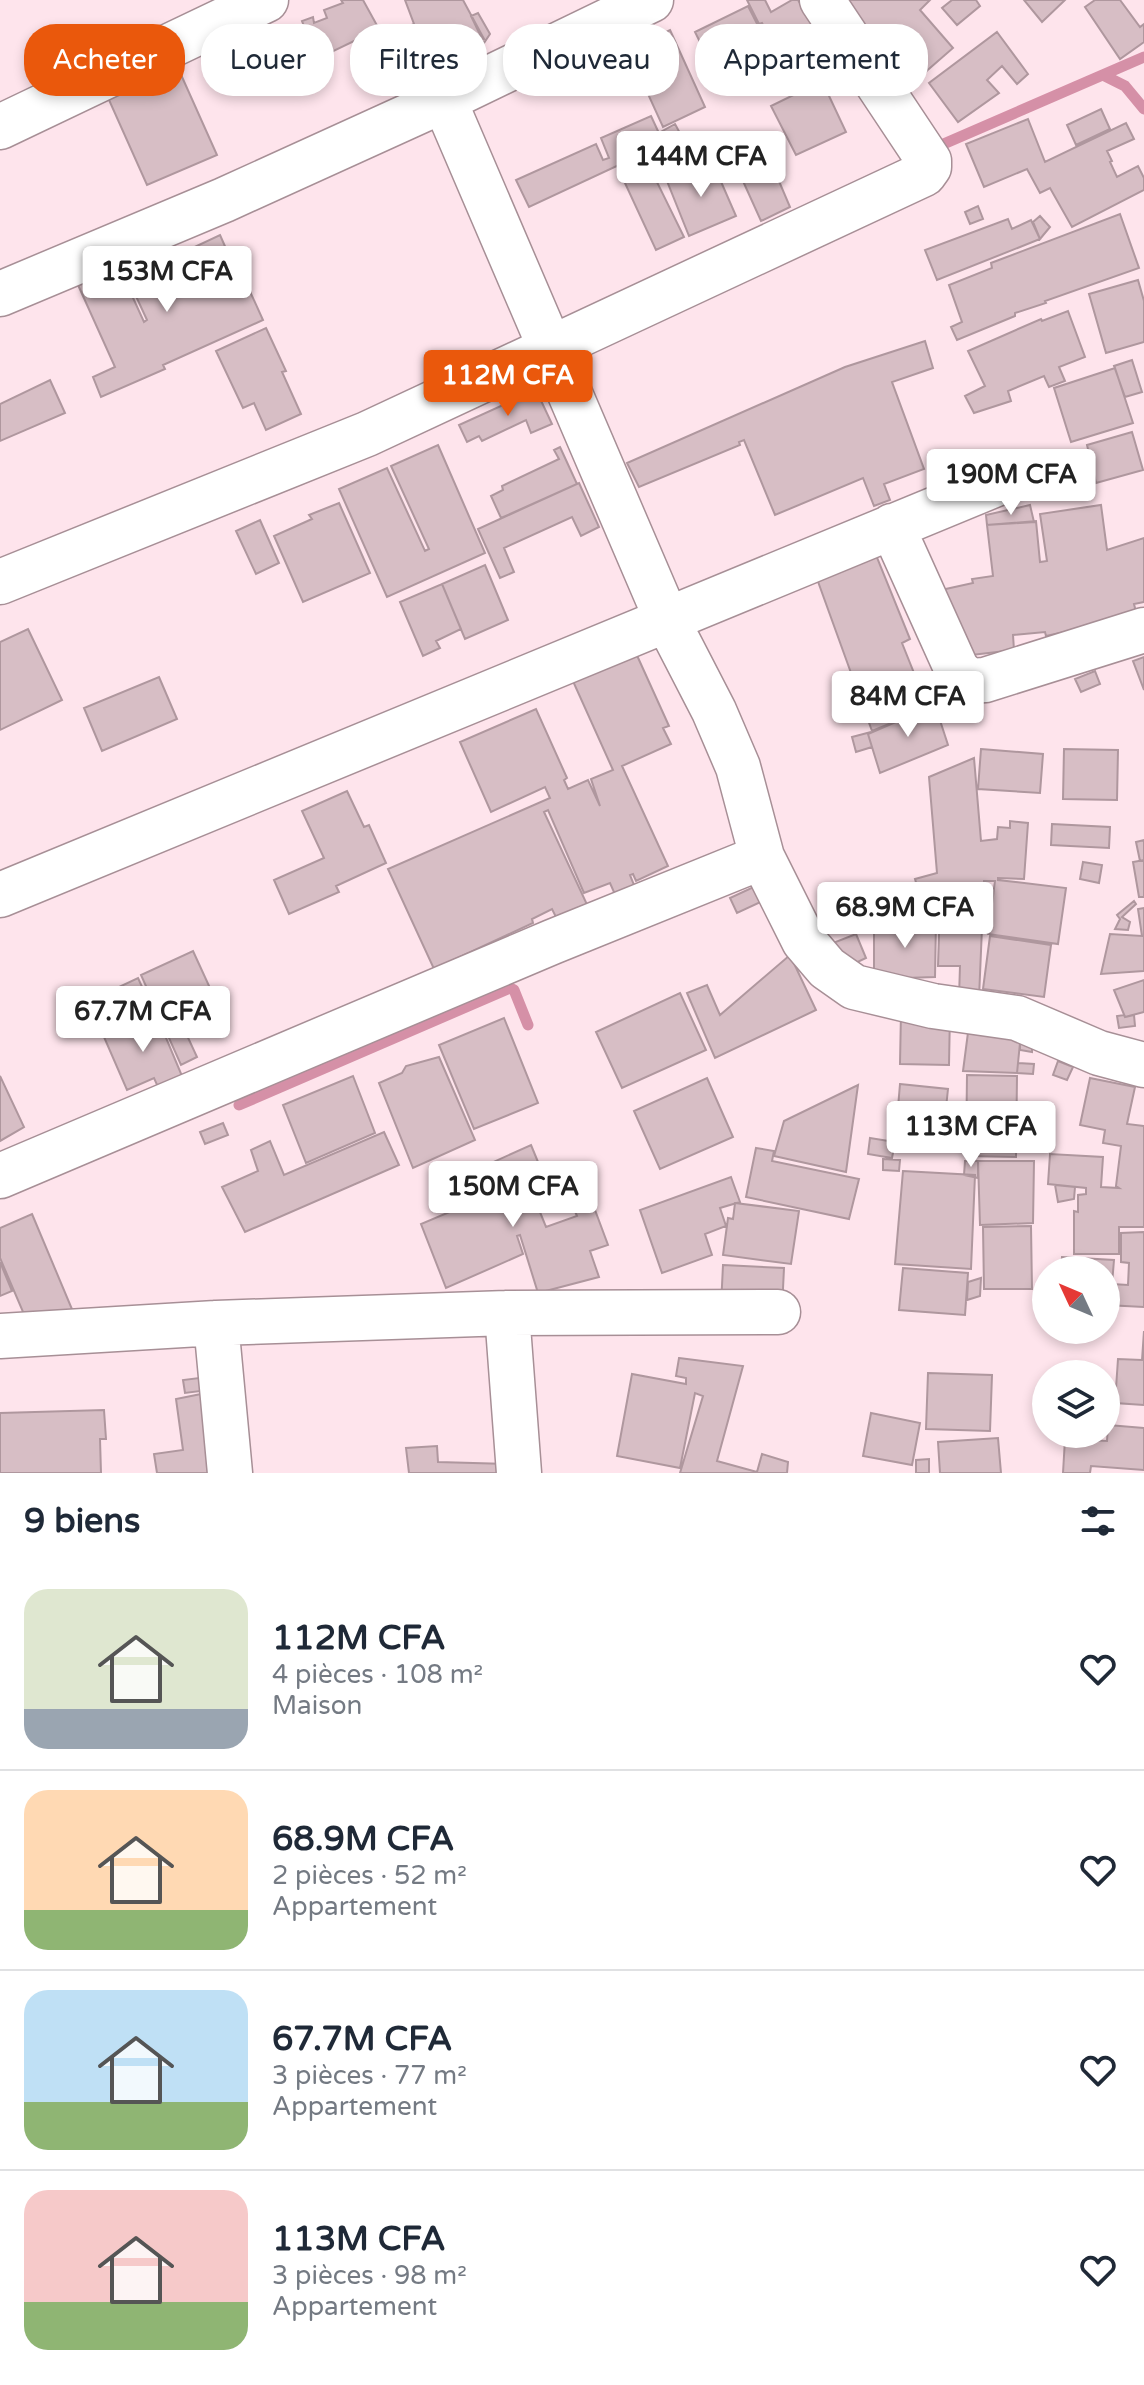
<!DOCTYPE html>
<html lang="fr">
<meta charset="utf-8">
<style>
:root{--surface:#fff;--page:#f2f2f3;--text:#1f2937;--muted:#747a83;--line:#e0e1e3;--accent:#ea580c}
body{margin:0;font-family:"Varela Round",sans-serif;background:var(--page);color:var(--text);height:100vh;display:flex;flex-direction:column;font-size:30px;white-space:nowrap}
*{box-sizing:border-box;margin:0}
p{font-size:26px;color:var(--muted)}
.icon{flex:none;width:44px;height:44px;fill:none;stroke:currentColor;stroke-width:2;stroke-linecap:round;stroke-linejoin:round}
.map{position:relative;height:1473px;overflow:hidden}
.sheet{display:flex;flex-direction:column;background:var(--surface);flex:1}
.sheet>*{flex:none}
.hud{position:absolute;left:24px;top:24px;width:1096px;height:72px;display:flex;gap:16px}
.needle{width:52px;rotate:314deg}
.buttons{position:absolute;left:1032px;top:1256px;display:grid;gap:16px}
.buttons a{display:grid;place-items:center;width:88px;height:88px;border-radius:50%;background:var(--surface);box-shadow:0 4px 12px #0003;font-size:40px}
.price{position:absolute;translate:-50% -68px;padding:0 18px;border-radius:8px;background:#fff;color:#222;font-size:26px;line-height:52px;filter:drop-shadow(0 2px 4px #0008)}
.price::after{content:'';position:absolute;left:50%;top:48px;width:24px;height:18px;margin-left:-12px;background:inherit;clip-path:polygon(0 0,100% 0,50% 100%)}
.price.current{background:var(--accent);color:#fff}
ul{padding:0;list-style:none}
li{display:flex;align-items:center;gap:24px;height:200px;padding:0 24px}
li+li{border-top:2px solid var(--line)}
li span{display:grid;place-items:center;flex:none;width:224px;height:160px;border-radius:24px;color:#555}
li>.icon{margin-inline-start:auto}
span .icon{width:96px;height:96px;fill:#fffc;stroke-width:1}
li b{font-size:34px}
h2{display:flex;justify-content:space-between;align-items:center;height:96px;padding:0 24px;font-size:34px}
.chip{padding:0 28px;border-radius:32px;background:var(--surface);box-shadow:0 4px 12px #0003;font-size:28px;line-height:72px}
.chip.current{background:var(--accent);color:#fff}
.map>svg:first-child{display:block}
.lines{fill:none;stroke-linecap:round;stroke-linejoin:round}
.stream{stroke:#d590a7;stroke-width:11}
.building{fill:#d7bec5;stroke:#af979e;stroke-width:2}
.minor-casing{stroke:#a78f96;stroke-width:47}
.minor{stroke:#fff;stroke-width:44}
</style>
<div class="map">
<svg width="1144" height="1473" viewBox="0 0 1144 1473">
<rect width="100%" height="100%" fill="#fee4ec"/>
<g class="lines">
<path class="stream" d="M1103 75 1125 86 1144 109
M932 149 1144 57
M239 1105 510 988 514 990 528 1025"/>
</g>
<path class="building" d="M341 0H363L379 29 317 59 302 21 313 17 314 23 327 18 324 10 343 3Z
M405 0H463L484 39 424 63 409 26 414 24Z
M747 0H765L771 12 792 0H798L817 32 778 54 762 23 759 24Z
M836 0H930L920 10 953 48 915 81 883 42 865 52Z
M952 0H976L980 6 957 25 942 8Z
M1024 0H1065L1042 22Z
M1095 0H1120L1140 27 1144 24V42L1120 59 1085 7Z
M748 6 778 65 724 91 695 32Z
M478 13 490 34 484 43 471 16Z
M670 30 705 107 663 127 628 50Z
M997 32 1028 74 1017 84 1002 66 987 80 999 93 958 122 929 83Z
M808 38 817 54 822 51 834 69 796 88 778 54Z
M883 42 897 59 883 71 866 51Z
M382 55 392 77 374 86 363 63Z
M174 59 217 155 147 185 105 91Z
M822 81 846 132 796 155 771 106Z
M1101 109 1110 129 1076 145 1067 125Z
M651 116 664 144 529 207 516 180 596 144 603 160 609 158 601 138Z
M1028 119 1045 162 1126 123 1134 139 1107 151 1112 161 1110 162 1117 177 1138 166 1144 178V190L1072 227 1050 188 1040 193 1027 169 984 187 966 144Z
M675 124 682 137 664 144 659 133Z
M647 155 651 170 684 237 656 250 618 168Z
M770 160 790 207 761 221 738 170Z
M712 161 736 216 689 236 667 181Z
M978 206 983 219 970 224 965 212Z
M1120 214 1139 268 1045 301 1046 303 1015 313V316L957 340 951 327 962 322 949 285 992 268 991 263Z
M1040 216 1050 227 1040 239 1033 222Z
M1008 219 1012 229 1031 220 1040 239 937 280 925 250Z
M220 235 239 278 243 276 263 320 163 365 165 369 101 397 93 377 115 367 78 285 119 267 144 322 147 320 128 279 162 261 175 292 199 281 186 251Z
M1138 280 1144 301V342L1106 353 1089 294Z
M1068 311 1085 357 1059 367 1065 381 1049 387 1044 376 1008 391 1011 401 974 413 965 396 985 386 968 351 1041 319 1042 321Z
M266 328 286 371 282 372 301 414 266 430 254 403 243 408 216 351Z
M925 341 933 368 892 382 924 469 884 484 890 500 874 506 863 478 775 515 744 440 739 442 740 445 639 487 627 463 845 367Z
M1132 360 1142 392 1125 397 1114 366Z
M1115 368 1133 423 1071 442 1054 388Z
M50 380 65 413 0 441V404Z
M536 390 552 424 531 433 526 420 482 441 479 436 467 442 459 425Z
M1132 432 1143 470 1096 483 1087 445Z
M438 445 485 553 387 597 339 489 387 468 425 551 429 549 391 466Z
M560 447 577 484 501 518 491 496 503 490 502 486 559 459 554 450Z
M579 483 599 527 581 536 572 517 504 548 514 572 500 578 478 529Z
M339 503 370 573 303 602 274 536 312 519 309 515Z
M1030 505 1034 522 987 525 986 515Z
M1101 505 1107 550 1144 538V602L1134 604 1136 612 1124 619 1046 636 1045 632 1013 635 1014 650 963 656 932 592 973 583 972 579 993 576 987 525 1036 521 1040 562 1047 561 1040 514Z
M260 520 279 563 256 574 236 531Z
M874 550 910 639 902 643 928 708 872 731 812 565Z
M485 565 508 620 465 639 442 584Z
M442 584 461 629 436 641 440 648 423 656 400 602Z
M28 629 62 700 0 730V642Z
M635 651 669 726 663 728 671 744 622 766 668 866 636 881 633 874 630 875 636 890 617 899 610 883 584 893 548 810 544 812 590 911 560 925 552 909 532 919 533 923 434 969 388 869 550 798 545 787 491 812 460 742 536 709 567 778 564 780 568 789 588 780 600 806 591 779 613 770 572 679Z
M1144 657V690L1133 661Z
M1095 671 1100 684 1081 692 1075 679Z
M159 677 177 719 102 751 84 708Z
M935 705 948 745 880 773 868 734Z
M871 732 868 734 872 747 856 752 852 737Z
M981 749 1043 754 1040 793 978 789Z
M1064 749 1118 750 1117 800 1063 799Z
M974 758 981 841 997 839 998 827 1010 828V821L1028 823 1024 879 998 878V880L1066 888 1058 944 988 934 995 881H984L979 998 959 997 960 966H938L940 905H935L936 915 914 920 911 906 922 904 915 879 937 873 929 777Z
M347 791 364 827 369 825 386 863 336 886 339 892 289 914 274 880 324 858 302 811Z
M1052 824 1110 827 1109 848 1051 845Z
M1144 840V861H1140L1136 842Z
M1144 860V897H1139L1133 862Z
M1083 862 1102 865 1099 883 1080 879Z
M760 884 767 899 737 913 730 898Z
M1134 901 1136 904 1122 917 1130 922 1128 930 1115 929 1120 919 1117 915Z
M1144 908V971L1101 974 1110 934 1142 936 1138 909Z
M936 921 935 977 874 979V923Z
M856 934 866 958 845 968 833 943Z
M990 936 1051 945 1044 997 983 989Z
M193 951 221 1012 184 1029 197 1057 181 1065 141 975Z
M790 955 816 1010 715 1058 687 993 707 985 720 1015Z
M138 978 153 1011 102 1035 87 1002Z
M1144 980V1012L1125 1017 1114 990Z
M680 993 706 1050 622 1088 596 1032Z
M901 1012 950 1013 949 1065 900 1064Z
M156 1014 182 1076 158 1087 154 1078 127 1090 104 1037Z
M1124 1015 1125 1017 1134 1015 1135 1026 1119 1028 1117 1016Z
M970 1017 1021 1033 1017 1073 963 1071Z
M504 1018 538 1103 474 1129 439 1045Z
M1020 1036 1032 1040V1052L1020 1050Z
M439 1057 475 1140 413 1168 379 1083 402 1073 406 1066Z
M1058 1061 1073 1067 1067 1080 1053 1075Z
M1018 1063 1034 1064 1033 1074 1017 1073Z
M967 1075 1017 1076 1016 1157 966 1156Z
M0 1076 24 1127 0 1141Z
M353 1076 375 1133 306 1163 283 1105Z
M707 1078 733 1137 660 1169 634 1111Z
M1090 1078 1135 1087 1127 1124 1144 1126V1227H1119V1254H1074V1211L1078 1212V1195L1086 1194V1188L1048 1184 1050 1154 1103 1157 1101 1187 1119 1188 1116 1186 1121 1146 1103 1143 1105 1130 1080 1125Z
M900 1084 948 1089 943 1136 896 1131Z
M858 1085 846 1172 774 1156 784 1121Z
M223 1123 228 1135 205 1144 200 1132Z
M384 1132 399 1165 245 1232 222 1187 258 1171 251 1150 270 1141 284 1175Z
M870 1138 895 1142 892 1158 868 1154Z
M531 1145 545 1179 529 1185 546 1227 577 1216 574 1209 592 1202 608 1245 590 1251 599 1277 538 1293 520 1235 517 1236 523 1254 446 1288 421 1224 497 1192 495 1187 463 1200 456 1179Z
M756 1148 774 1151 772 1161 859 1179 849 1219 746 1197Z
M883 1159 900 1160 899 1171 883 1170Z
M965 1161H978V1178L964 1175Z
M978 1161H1034L1033 1223 980 1225Z
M903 1171 975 1175 971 1269 895 1264Z
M731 1177 740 1202 720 1208 726 1226 705 1234 712 1255 662 1273 640 1210Z
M458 1183 463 1197 444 1206 437 1192Z
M1055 1185 1075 1187 1074 1199 1058 1202Z
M735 1203 799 1211 791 1264 723 1255 728 1218 733 1219Z
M32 1214 74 1314 26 1319 0 1258V1228Z
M1031 1226 1032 1289H984L983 1227Z
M1144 1232V1307L1106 1305V1270H1061L1062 1257 1114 1260 1112 1284 1128 1285 1129 1263 1121 1262V1233Z
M0 1262 12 1291 0 1296Z
M723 1265 784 1268 782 1309 721 1306Z
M903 1268 968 1273 965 1315 899 1310Z
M981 1278 980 1296 967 1300 968 1282Z
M1144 1331V1405L1115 1403 1118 1359 1142 1360Z
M679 1358 743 1366 717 1461 757 1472 762 1454 788 1462 787 1473H680L703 1396 695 1393 680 1468 617 1456 632 1374 686 1384V1378L676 1376Z
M928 1373 992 1375 990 1431 926 1429Z
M199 1378 201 1391 185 1393 183 1380Z
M206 1393 212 1473H157L154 1454 183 1450 176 1399Z
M104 1410 106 1439H100L101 1473H0V1413Z
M871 1413 920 1423 912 1465 863 1456Z
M1108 1425 1144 1428V1470L1091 1466 1090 1473H1063L1065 1439 1107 1441Z
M998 1438 1001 1473H940L938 1442Z
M437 1446 438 1462 508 1464 509 1473H409L406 1448Z
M929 1459V1473H916V1460Z"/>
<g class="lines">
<defs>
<path id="minor" d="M0 127 266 0
M0 294 224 200 444 100 651 0
M892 526 957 670 969 681 985 680 1144 630
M0 582 367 434 924 174 929 167V161L822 0
M762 857 804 941 827 968 854 987 933 1006 1017 1018 1099 1053 1144 1065
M0 895 1001 482
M0 1176 552 942 762 857 738 767 714 711 667 620 444 100
M507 1313 519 1473
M216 1323 230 1473
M0 1336 216 1323 507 1313 778 1312"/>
</defs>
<use href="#minor" class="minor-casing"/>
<use href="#minor" class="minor"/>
</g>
</svg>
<div class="buttons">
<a><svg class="needle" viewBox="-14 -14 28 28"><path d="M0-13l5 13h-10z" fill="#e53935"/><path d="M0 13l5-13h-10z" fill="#747a83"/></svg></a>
<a><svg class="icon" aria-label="layers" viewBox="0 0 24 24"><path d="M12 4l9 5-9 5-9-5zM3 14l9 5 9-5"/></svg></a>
</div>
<b class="price" style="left:701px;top:199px">144M CFA</b>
<b class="price" style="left:167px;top:314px">153M CFA</b>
<b class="price current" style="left:508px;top:418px">112M CFA</b>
<b class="price" style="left:1011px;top:517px">190M CFA</b>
<b class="price" style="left:908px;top:739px">84M CFA</b>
<b class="price" style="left:905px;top:950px">68.9M CFA</b>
<b class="price" style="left:143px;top:1054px">67.7M CFA</b>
<b class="price" style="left:971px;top:1169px">113M CFA</b>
<b class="price" style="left:513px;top:1229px">150M CFA</b>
<div class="hud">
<a class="chip current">Acheter</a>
<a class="chip">Louer</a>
<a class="chip">Filtres</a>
<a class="chip">Nouveau</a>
<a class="chip">Appartement</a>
</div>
</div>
<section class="sheet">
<h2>9 biens<svg class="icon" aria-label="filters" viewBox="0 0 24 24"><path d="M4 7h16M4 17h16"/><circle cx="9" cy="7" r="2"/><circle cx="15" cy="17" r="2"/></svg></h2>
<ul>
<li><span style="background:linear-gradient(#dfe7d0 75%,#9aa5b1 0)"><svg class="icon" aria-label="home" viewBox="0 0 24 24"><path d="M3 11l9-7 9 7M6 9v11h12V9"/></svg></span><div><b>112M CFA</b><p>4 pièces · 108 m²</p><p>Maison</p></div><svg class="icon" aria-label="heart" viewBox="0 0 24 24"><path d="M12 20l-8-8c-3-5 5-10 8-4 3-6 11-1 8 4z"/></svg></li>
<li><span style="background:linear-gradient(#ffd9b3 75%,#8fb573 0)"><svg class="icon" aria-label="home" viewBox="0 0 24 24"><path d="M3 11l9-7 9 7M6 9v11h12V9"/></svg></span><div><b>68.9M CFA</b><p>2 pièces · 52 m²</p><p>Appartement</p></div><svg class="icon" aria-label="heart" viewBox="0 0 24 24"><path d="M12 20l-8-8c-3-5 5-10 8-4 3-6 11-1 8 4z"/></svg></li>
<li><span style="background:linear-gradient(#bfe0f5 70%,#8fb573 0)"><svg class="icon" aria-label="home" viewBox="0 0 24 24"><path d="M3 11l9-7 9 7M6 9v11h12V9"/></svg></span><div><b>67.7M CFA</b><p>3 pièces · 77 m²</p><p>Appartement</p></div><svg class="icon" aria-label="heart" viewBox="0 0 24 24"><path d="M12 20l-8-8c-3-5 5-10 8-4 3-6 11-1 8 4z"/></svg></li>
<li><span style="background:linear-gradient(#f6c9c9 70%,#8fb573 0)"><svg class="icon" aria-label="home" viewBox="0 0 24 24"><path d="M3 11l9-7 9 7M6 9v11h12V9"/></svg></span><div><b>113M CFA</b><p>3 pièces · 98 m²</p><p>Appartement</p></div><svg class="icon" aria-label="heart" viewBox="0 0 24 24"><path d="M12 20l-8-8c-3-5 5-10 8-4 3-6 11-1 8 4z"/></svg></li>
</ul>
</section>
